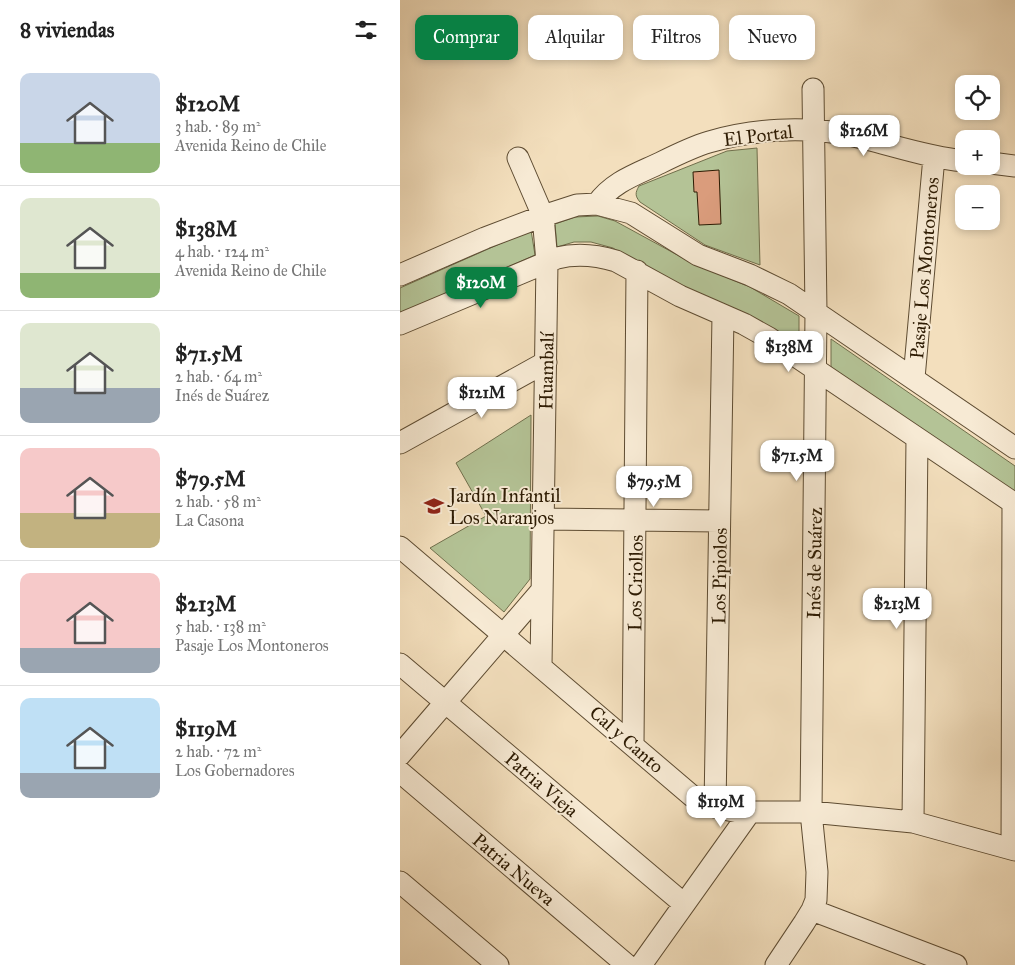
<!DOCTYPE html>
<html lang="es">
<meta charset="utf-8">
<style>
:root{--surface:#fff;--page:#f6f6f6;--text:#222;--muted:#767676;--line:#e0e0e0;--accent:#0b8043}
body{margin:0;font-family:"IM FELL Great Primer",serif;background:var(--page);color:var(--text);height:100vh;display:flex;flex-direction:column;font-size:19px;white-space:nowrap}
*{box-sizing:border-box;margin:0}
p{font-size:16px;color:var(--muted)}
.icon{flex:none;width:28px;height:28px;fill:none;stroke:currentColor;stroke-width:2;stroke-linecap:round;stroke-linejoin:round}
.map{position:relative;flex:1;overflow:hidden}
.details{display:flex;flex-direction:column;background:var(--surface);width:400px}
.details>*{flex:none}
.guide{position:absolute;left:15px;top:15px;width:475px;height:45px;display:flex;gap:10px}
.buttons{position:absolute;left:555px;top:75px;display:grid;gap:10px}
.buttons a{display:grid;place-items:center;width:45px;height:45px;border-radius:10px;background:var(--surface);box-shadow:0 2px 8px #0003;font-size:25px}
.price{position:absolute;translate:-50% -42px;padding:0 11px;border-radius:10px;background:#fff;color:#222;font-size:16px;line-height:32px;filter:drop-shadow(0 1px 2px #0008)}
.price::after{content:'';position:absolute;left:50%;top:30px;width:15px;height:11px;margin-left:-8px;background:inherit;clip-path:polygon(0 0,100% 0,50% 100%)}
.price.on{background:var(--accent);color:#fff}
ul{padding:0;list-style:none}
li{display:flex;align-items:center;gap:15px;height:125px;padding:0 20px}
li+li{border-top:1px solid var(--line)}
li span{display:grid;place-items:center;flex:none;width:140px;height:100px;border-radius:10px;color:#555}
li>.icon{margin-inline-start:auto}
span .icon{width:60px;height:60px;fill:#fffc;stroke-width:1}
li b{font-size:21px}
h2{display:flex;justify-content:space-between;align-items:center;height:60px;padding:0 20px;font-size:21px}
.chip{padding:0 18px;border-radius:10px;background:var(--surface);box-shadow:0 2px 8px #0003;font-size:18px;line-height:45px}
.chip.on{background:var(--accent);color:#fff}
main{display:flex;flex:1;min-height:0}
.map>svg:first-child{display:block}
.green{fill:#b4c396;stroke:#706f4c}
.building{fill:#da9c7c;stroke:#2d1b03}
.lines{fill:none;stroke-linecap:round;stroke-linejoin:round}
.minor-casing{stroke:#5e4c32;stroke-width:23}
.minor{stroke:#f7ead4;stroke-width:21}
.labels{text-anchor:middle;stroke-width:4;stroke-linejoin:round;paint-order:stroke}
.street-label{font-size:19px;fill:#2d1b03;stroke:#f7ead4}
.poi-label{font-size:19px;fill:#2d1b03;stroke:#f7ead4;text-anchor:start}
</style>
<main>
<section class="details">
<h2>8 viviendas<svg class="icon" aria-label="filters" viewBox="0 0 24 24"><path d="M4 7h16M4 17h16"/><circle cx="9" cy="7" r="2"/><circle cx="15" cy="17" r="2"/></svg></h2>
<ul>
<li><span style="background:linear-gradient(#c9d6e8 70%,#8fb573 0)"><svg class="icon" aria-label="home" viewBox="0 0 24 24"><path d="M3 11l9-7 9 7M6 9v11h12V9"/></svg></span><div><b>$120M</b><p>3 hab. · 89 m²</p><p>Avenida Reino de Chile</p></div></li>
<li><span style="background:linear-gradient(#dfe7d0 75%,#8fb573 0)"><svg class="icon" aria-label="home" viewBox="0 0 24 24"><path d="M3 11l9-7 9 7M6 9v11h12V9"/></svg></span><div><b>$138M</b><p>4 hab. · 124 m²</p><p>Avenida Reino de Chile</p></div></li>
<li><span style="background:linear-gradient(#dfe7d0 65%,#9aa5b1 0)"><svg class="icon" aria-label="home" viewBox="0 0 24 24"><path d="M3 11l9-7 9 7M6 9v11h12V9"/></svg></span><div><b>$71.5M</b><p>2 hab. · 64 m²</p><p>Inés de Suárez</p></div></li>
<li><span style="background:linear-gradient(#f6c9c9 65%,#c2b280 0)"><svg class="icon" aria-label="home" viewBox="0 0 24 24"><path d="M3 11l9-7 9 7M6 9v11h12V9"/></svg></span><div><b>$79.5M</b><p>2 hab. · 58 m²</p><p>La Casona</p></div></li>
<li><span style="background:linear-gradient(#f6c9c9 75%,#9aa5b1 0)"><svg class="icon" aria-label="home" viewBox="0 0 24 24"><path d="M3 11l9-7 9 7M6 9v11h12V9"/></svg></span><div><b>$213M</b><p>5 hab. · 138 m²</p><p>Pasaje Los Montoneros</p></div></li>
<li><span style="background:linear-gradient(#bfe0f5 75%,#9aa5b1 0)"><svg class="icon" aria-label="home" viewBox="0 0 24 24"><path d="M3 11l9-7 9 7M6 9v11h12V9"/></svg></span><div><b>$119M</b><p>2 hab. · 72 m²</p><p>Los Gobernadores</p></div></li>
</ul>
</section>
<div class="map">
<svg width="615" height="965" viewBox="0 0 615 965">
<rect width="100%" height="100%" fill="#f3dfbd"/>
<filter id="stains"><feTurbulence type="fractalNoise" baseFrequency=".004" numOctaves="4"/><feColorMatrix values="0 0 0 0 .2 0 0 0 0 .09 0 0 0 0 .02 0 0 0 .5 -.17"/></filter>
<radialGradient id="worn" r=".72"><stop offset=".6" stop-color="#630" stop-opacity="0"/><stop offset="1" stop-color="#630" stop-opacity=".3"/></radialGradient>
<path class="green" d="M357 148 360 265 305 245 240 202C235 196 235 193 239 186L327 151Z
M198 216 215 221 294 264 350 287 399 316V347L242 267 213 248 191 242H174L157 247 155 224 175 217Z
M131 230 135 255 0 316V288Z
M431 339 615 466V494L431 368Z
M131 415 130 579 104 612 30 548 86 516 56 463Z"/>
<path class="building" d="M319 170 321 224 299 225 297 192H294L293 172Z"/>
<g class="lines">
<defs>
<path id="minor" d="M118 158 143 216 147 262 141 666
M591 163 615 166
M197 204C212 182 237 174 260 163 276 155 292 147 309 142 353 129 404 126 449 135 487 143 524 157 564 161
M0 275 85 238 143 216 177 205 197 204 231 213 298 255 350 275 389 294 615 448
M0 324 157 258C178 253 196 255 216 261L280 296 344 324 369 338 615 504
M514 378 534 157
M0 443 146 362
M143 519 319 521
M0 547 292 796 315 807 338 812H411L513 822 615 850
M0 664 284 904
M233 745 237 271
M0 755 142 590
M0 772 227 965
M315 807 323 315
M513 822 517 438
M612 849 613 503
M0 882 98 965
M412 910 556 965
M241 965 350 812
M376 965 404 923 412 910 416 900 417 872 411 812 416 312 413 89"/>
</defs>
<use href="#minor" class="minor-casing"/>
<use href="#minor" class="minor"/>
</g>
<defs>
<symbol id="school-bare" viewBox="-9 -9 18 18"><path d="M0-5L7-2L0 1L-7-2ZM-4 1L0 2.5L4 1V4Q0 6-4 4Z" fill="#8f2418" stroke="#f7ead4" stroke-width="2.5" paint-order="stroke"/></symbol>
</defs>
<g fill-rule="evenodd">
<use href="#school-bare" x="20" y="492" width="28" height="28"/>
</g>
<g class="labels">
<g class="street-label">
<text transform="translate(358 135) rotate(-7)" y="7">El Portal</text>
<text transform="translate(524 268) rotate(-85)" y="7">Pasaje Los Montoneros</text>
<text transform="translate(146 371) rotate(-89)" y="7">Huambalí</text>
<text transform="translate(414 563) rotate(-89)" y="7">Inés de Suárez</text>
<text transform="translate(319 576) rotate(-89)" y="7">Los Pipiolos</text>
<text transform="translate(235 583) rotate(-89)" y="7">Los Criollos</text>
<text transform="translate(227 739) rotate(41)" y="7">Cal y Canto</text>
<text transform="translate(142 784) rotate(40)" y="7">Patria Vieja</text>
<text transform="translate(114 869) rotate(40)" y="7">Patria Nueva</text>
</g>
<g class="poi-label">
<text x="49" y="502">Jardín Infantil<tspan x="49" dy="22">Los Naranjos</tspan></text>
</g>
</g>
<rect width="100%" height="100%" filter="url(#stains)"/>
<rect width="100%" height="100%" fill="url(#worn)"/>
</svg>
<div class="buttons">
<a><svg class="icon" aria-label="locate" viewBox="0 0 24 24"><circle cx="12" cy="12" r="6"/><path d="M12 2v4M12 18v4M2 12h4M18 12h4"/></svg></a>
<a>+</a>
<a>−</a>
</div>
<b class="price" style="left:464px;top:157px">$126M</b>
<b class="price on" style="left:81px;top:309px">$120M</b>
<b class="price" style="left:389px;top:373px">$138M</b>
<b class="price" style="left:82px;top:419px">$121M</b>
<b class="price" style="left:397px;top:482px">$71.5M</b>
<b class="price" style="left:254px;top:508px">$79.5M</b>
<b class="price" style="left:497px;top:630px">$213M</b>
<b class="price" style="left:321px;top:828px">$119M</b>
<div class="guide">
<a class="chip on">Comprar</a>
<a class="chip">Alquilar</a>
<a class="chip">Filtros</a>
<a class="chip">Nuevo</a>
</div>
</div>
</main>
